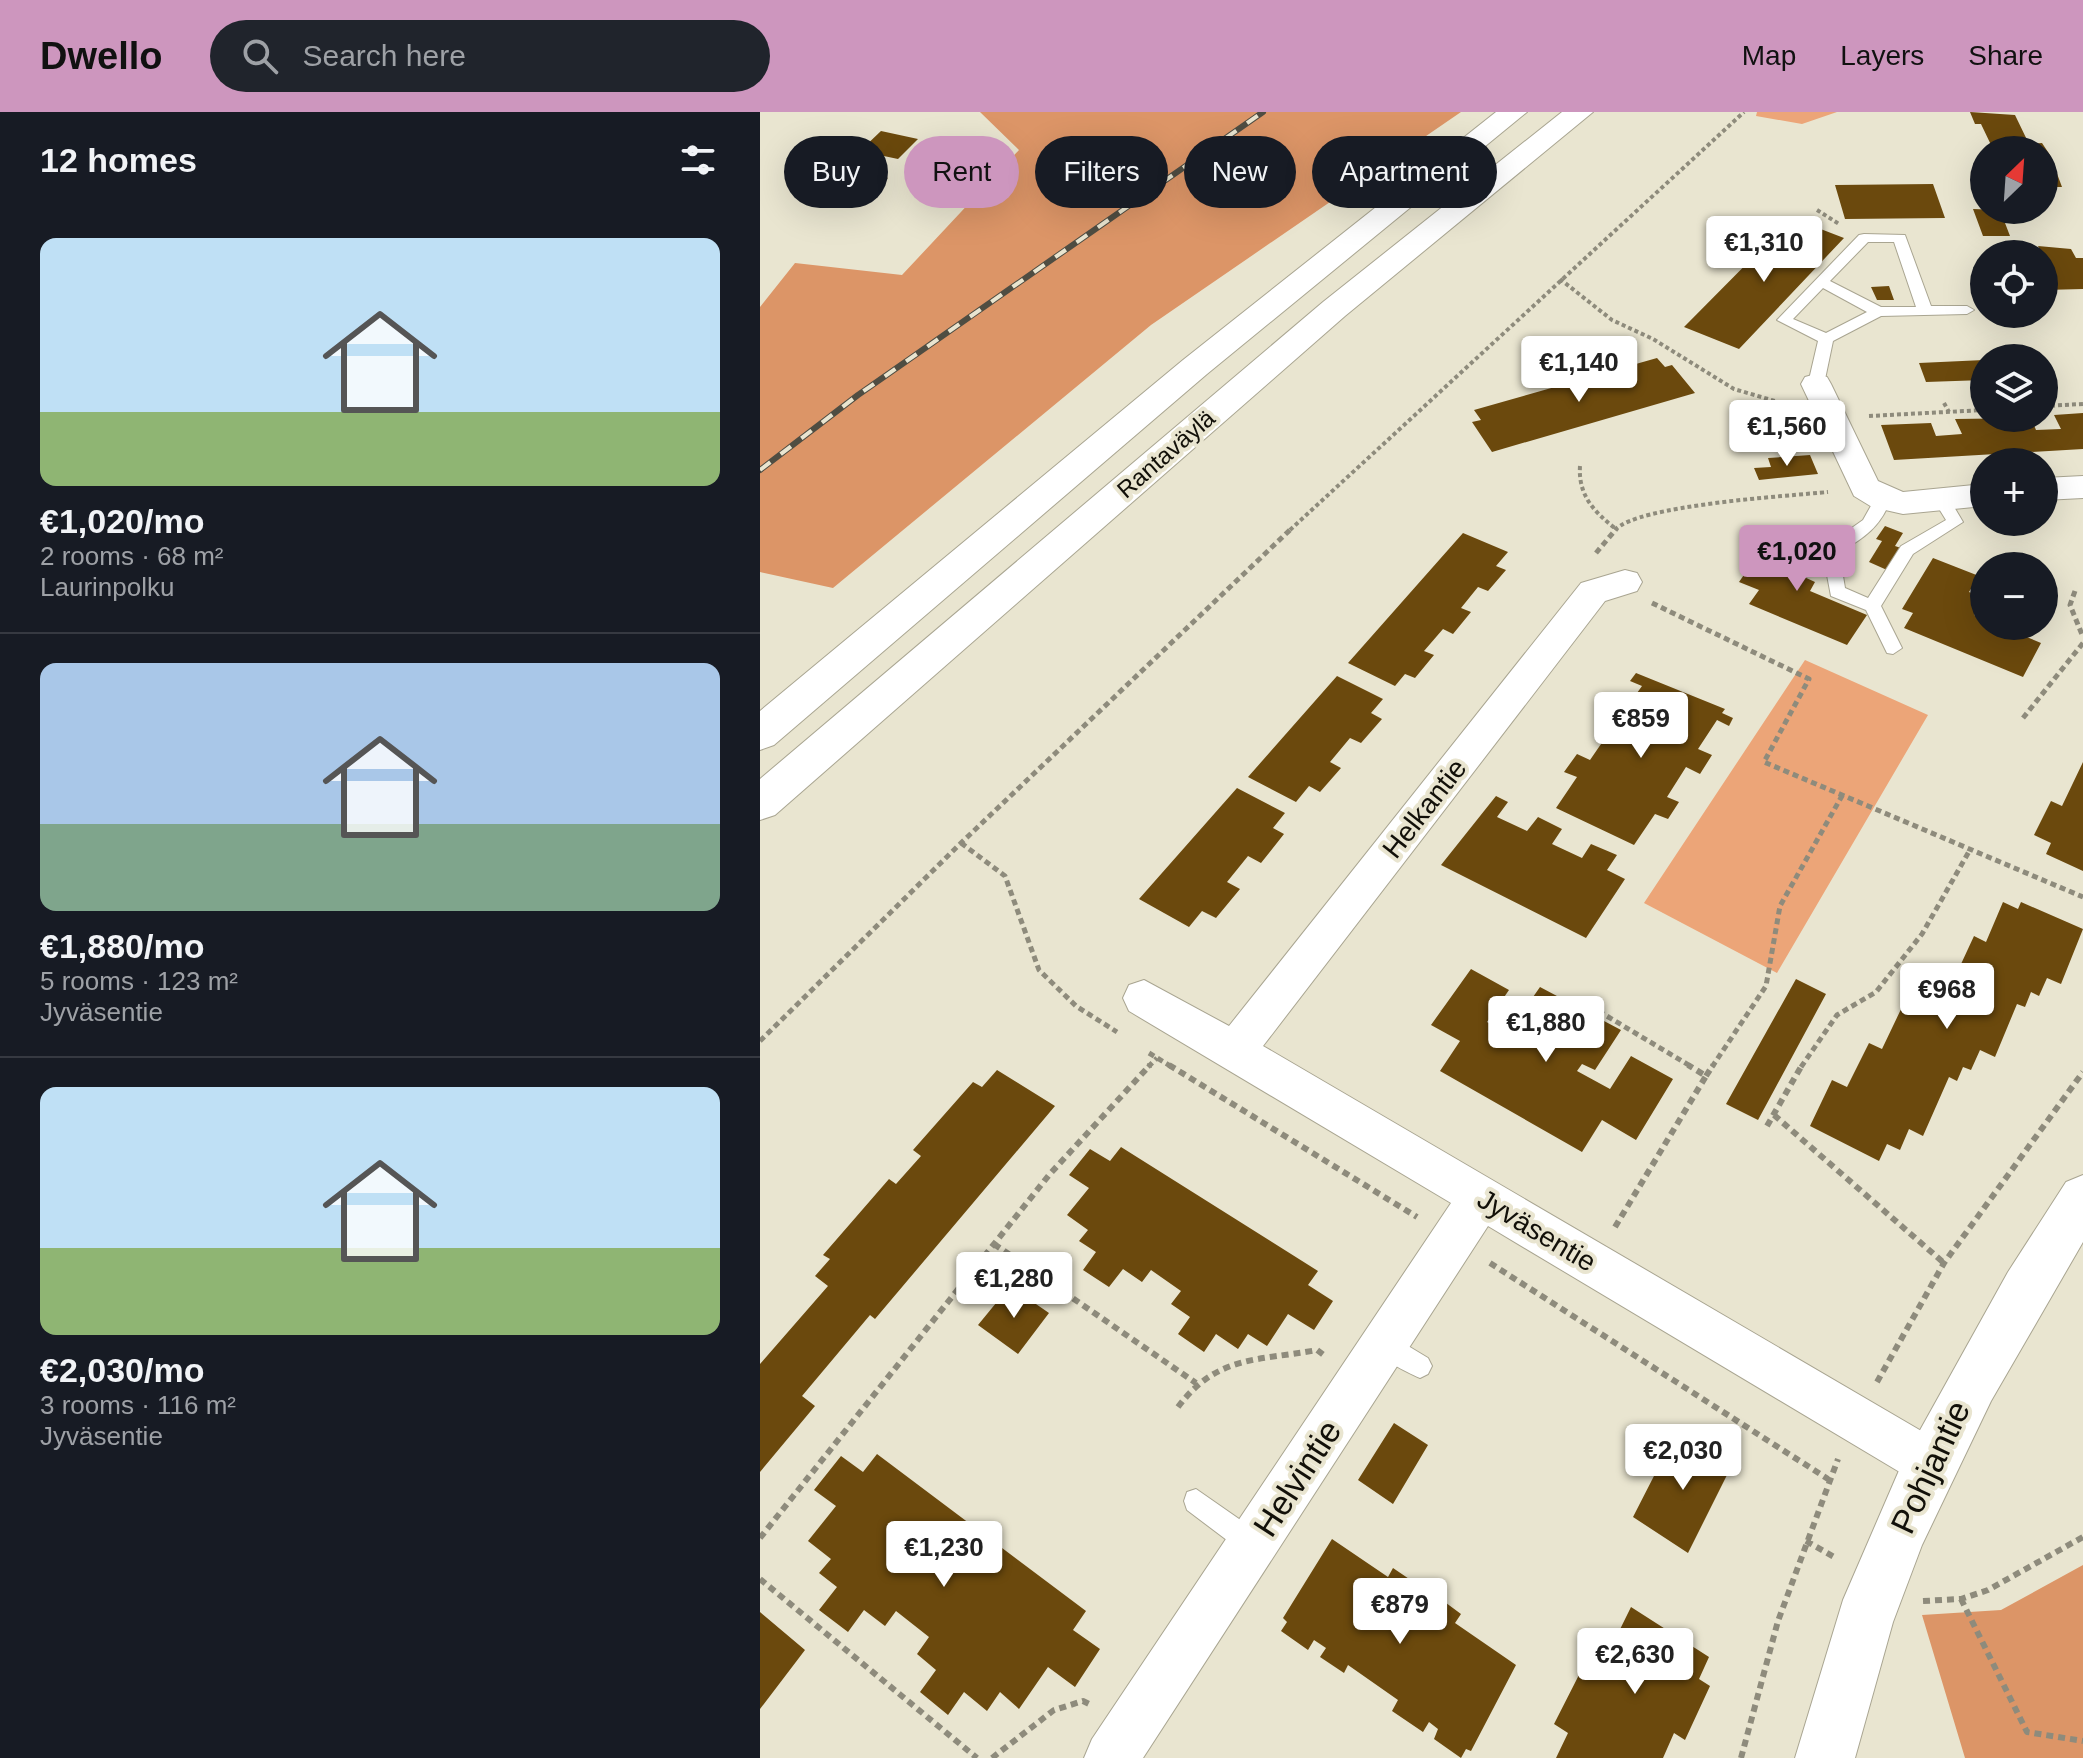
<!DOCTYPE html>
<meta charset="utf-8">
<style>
:root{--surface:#171b24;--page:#20242c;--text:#f1f3f6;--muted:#9ea1a6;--line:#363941;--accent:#cd96be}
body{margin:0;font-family:Arial,sans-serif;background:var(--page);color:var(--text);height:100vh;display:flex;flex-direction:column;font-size:30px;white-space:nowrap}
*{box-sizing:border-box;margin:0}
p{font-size:26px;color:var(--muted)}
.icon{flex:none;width:44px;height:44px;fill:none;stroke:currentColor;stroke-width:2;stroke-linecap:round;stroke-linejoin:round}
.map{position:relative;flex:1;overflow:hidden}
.sheet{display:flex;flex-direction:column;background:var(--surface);width:760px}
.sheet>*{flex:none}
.top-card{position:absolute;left:24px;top:24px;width:760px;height:72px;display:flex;gap:16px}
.needle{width:52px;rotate:25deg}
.controls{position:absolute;left:1210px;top:24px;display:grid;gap:16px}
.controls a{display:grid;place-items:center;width:88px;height:88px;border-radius:50%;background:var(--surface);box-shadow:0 8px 32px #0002;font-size:40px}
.price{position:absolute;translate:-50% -68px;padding:0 18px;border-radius:8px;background:#fff;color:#222;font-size:26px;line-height:52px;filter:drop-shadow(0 2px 4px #0008)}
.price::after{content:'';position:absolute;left:50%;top:48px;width:24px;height:18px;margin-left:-12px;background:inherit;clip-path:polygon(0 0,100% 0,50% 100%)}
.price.on{background:var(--accent);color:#111}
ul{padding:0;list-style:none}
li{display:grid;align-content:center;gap:16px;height:424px;padding:0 40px}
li+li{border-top:2px solid var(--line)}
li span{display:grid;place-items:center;height:248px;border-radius:16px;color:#555}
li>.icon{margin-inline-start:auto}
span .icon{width:144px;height:144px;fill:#fffc;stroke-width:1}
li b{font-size:34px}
h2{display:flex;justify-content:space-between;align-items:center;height:96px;padding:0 40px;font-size:34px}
.tag{padding:0 28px;border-radius:36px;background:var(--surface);box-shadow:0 8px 32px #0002;font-size:28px;line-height:72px}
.tag.on{background:var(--accent);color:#111}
header{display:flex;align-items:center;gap:48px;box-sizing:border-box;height:112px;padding:0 40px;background:var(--accent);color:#111}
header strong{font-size:38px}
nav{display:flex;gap:44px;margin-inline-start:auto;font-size:28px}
.search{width:560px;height:72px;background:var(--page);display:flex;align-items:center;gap:20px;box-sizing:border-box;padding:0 28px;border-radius:44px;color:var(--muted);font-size:30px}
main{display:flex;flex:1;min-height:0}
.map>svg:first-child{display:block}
.green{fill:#eca578}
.forest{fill:#dc9567}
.building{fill:#6b490d}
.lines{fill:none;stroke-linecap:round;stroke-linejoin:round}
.lane-casing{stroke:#a9a591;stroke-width:2}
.street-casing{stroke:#a9a591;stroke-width:2}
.secondary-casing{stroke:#a9a591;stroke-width:2}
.highway-casing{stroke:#a9a591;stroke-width:2}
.path-far2{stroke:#8e8b7c;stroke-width:4;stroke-dasharray:4 3;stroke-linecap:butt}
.path-far1{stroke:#8e8b7c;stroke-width:5;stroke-dasharray:6 4;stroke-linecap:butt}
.path{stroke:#8e8b7c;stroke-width:6;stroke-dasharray:7 5;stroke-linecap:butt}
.lane{fill:#fff;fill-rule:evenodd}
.street{fill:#fff;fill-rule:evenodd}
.secondary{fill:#fff;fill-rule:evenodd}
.highway{fill:#fff;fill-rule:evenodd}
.rail-casing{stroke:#4f4d42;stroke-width:6}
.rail{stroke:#e9e5d0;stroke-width:4;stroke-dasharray:13;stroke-linecap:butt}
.labels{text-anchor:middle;stroke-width:8;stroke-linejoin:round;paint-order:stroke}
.far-street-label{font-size:24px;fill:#121009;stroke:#e9e5d0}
.street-label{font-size:28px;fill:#121009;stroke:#e9e5d0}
.near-street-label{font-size:34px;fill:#121009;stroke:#e9e5d0}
</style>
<header>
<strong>Dwello</strong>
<div class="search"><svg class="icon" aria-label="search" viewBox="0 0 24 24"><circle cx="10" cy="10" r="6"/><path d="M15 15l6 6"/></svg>Search here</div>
<nav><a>Map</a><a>Layers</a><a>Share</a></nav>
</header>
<main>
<section class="sheet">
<h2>12 homes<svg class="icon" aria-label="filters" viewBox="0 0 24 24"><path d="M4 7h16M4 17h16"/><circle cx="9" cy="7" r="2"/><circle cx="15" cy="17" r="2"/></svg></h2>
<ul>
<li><span style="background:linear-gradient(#bfe0f5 70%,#8fb573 0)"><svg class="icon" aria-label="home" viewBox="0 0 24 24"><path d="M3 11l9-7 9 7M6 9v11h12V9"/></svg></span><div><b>€1,020/mo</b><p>2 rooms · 68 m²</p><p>Laurinpolku</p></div></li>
<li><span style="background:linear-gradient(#a9c7e8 65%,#7fa58c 0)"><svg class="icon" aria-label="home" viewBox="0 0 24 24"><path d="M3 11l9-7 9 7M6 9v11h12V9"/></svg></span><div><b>€1,880/mo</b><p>5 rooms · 123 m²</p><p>Jyväsentie</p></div></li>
<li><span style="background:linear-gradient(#bfe0f5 65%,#8fb573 0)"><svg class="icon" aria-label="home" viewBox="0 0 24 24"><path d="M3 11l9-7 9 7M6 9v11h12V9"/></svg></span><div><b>€2,030/mo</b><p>3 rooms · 116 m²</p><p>Jyväsentie</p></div></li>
</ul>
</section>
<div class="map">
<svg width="1323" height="1646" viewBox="0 0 1323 1646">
<rect width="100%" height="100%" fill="#e9e5d0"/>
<path class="green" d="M997 0H1077L1042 12 996 4Z
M1045 548 1168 603 1017 861 884 791Z"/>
<path class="forest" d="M220 0H701L391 213 73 476 0 460V195L35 151 142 163 259 38Z
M1323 1453V1646H1205L1162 1503 1241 1498Z"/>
<path class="building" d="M1210 0 1255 3 1269 32 1282 31 1290 43 1302 75H1284V38L1232 35 1221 12H1215Z
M121 19 158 27 138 47 100 39Z
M100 55 128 66 97 89 68 78Z
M1173 72 1185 106 1085 107 1075 73Z
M1213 97 1240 98 1250 124H1223Z
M1032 106 1084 126 979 237 924 215Z
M1278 134 1311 137 1316 146H1323V177L1284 178V142H1267L1265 138H1280Z
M1129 174 1134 188H1117L1111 175Z
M897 246 905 255 912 253 935 281 732 340 712 310 721 308 714 298Z
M1224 248V268L1166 270 1159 251Z
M1323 301V337L1134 348 1121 313 1171 311 1176 324 1202 322 1195 307 1271 306 1276 318 1301 317 1294 303Z
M1050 343 1058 362 999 368 994 356 1011 355 1008 346Z
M1125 414 1143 421 1135 434 1141 436 1127 458 1109 450 1122 429 1116 427Z
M703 421 748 440 736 454 746 458 728 479 718 475 701 496 711 500 693 522 683 517 664 539 674 543 655 566 645 562 635 574 588 551Z
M1011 424 1057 443 1042 464 1055 470 1050 479 1107 503 1087 533 989 492 999 478 979 470Z
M1173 446 1219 464 1209 480 1224 486 1214 503 1224 507V514H1240L1281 531 1263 565 1144 516 1153 501 1142 497Z
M876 561 965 597 962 601 973 606 969 614 957 608 938 637 952 643 940 662 926 655 907 685 919 690 908 707 895 702 874 733 796 696 817 665 804 660 817 642 830 648 850 619 838 613 849 597 862 602 882 574 870 569Z
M577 564 623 587 611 601 622 607 601 631 590 626 570 650 581 656 560 680 549 674 536 690 488 665Z
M1323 650V759L1286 742 1291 731 1274 723 1291 689 1302 694Z
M477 676 525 701 513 716 524 722 501 751 488 744 467 770 480 777 456 806 442 799 429 815 379 787Z
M736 684 748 690 737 705 767 719 778 705 802 717 792 732 822 746 831 732 857 743 847 758 865 767 826 826 681 753Z
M1243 790 1258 797 1261 790 1323 817 1301 872 1287 866 1279 884 1271 880 1265 895 1257 892 1235 945 1220 938 1211 958 1203 955 1197 969 1189 965 1163 1024 1149 1017 1140 1038 1127 1032 1119 1049 1050 1014 1072 968 1087 975 1109 931 1122 937 1143 893 1158 900 1178 857 1195 865 1214 824 1226 830Z
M711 857 749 878 727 910 762 929 767 922 753 914 780 875 861 918 835 958 822 952 817 959 850 977 871 944 913 967 876 1028 842 1008 822 1040 680 959 700 929 671 913Z
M1036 867 1066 882 998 1008 966 992Z
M237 958 295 994 115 1207 110 1203 42 1284 55 1294 0 1360V1252L68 1174 55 1164 70 1147 63 1143 129 1067 136 1072 161 1044 153 1038 213 970 222 975Z
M361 1035 558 1159 548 1173 573 1189 554 1218 528 1202 507 1234 488 1222 478 1237 456 1222 444 1240 418 1222 430 1205 411 1192 421 1179 391 1158 382 1170 363 1157 349 1175 323 1158 336 1140 319 1129 328 1118 307 1103 329 1076 309 1063 330 1037 350 1049Z
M250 1174 289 1201 258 1242 218 1213Z
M634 1311 668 1333 633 1392 598 1368Z
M917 1319 972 1353 928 1441 873 1405Z
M117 1342 326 1499 313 1518 340 1537 315 1575 288 1555 259 1597 240 1580 227 1599 204 1580 188 1603 160 1580 176 1558 157 1542 169 1525 136 1499 125 1514 104 1498 88 1520 59 1498 77 1475 59 1461 71 1447 48 1429 76 1394 54 1378 81 1344 103 1360Z
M572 1427 628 1465 633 1456 658 1473 652 1482 672 1496 678 1485 701 1502 695 1511 756 1553 711 1639 706 1637 701 1646 674 1627 678 1617 669 1610 663 1620 632 1599 638 1588 588 1553 584 1561 560 1545 566 1536 554 1528 548 1538 521 1519 527 1510 523 1506Z
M871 1495 949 1545 939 1567 950 1574 925 1628 914 1621 903 1646H796L808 1621 794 1612 823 1555 837 1564Z
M0 1500 45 1538 0 1597Z"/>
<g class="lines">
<defs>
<path id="lane" d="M1104 122 1145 123 1171 194H1207L1214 198 1207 202 1121 204 1073 229 1064 272 1056 277 1051 275 1048 272 1058 229 1017 208 1099 123ZM1108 130H1134L1156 195H1121L1070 169ZM1063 176 1107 200 1066 221 1033 207Z
M1123 381 1131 387C1121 414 1104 427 1079 440L1085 476 1108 486 1141 434 1186 408 1173 387 1175 383H1187L1203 410 1153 442 1121 494 1142 536 1133 542 1127 541 1106 498 1071 484 1062 437 1103 408 1117 383Z
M625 1220 668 1246 672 1254 668 1262 660 1266C645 1259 620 1248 613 1232L617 1224Z
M436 1377 502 1423 506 1432 502 1441 493 1445 484 1441 427 1398 424 1389 427 1380Z"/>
<path id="street" d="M1056 262 1067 265 1071 272 1118 369 1143 380 1224 372V394L1143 402 1112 395 1094 384 1041 272 1045 265Z
M1323 364V386L1284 388V366Z
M865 458 877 461 882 470 877 479 845 489 503 934 1187 1334 1195 1351 1187 1368 1170 1376 1153 1368 728 1114 383 1646H324L332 1627 691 1091 369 899 363 886 369 873 384 868 469 914 821 471Z"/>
<path id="secondary" d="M1323 1063V1130L1231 1289 1162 1433 1133 1510 1095 1646H1035L1083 1488 1144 1347 1248 1160 1306 1070Z"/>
<path id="highway" d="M736 0H767L447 262 14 633 0 638V599L423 248Z
M802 0H833L585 204 15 703 0 708V667L563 190Z"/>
</defs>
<use href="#lane" class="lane-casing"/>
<use href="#street" class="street-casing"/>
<use href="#secondary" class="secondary-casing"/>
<use href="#highway" class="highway-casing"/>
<path class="path-far2" d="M1057 98 1079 112
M800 167 852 208 893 227 974 277 1025 292
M1184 291 1189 300
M1284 294 1323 292
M1109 304 1224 298
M820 354C818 383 834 400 856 417
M530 418 984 0
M855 418C877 393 1028 384 1068 380"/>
<path class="path-far1" d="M836 441 857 416
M1315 479 1310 493 1323 525
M892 491 1049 567 1004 650 1323 785
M1263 606 1323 531
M201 731 245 764 279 858 316 894 357 920
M830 894 932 955
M0 929 201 731 532 416
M389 941 412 955
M388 955 397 946
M952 955 1006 874 1020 794 1083 682
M1041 955 1077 903 1116 880 1162 822 1211 736"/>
<path class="path" d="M409 953 657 1105
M946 964 953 953
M1014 1003 1184 1151
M1007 1014 1042 953
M855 1115 946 964 928 953
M234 1132 436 1271
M730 1151 1068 1367
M1117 1270 1184 1151 1323 960
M418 1295C457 1243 497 1249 557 1238L565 1244
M0 1426 289 1063 390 953
M1046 1429 1076 1446
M0 1467 217 1646
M1201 1487 1267 1620 1323 1629
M1163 1489 1201 1487 1228 1478 1323 1425
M232 1646 294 1598 323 1589 329 1592
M981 1646 1018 1509 1078 1347"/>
<use href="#lane" class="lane"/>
<use href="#street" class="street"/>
<use href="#secondary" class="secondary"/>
<use href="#highway" class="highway"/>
<defs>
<path id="rail" d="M0 358 98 283 503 0"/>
</defs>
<use href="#rail" class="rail-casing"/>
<use href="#rail" class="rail"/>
</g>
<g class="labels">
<g class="far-street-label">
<text transform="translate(406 342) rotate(-41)" y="8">Rantaväylä</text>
</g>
<g class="street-label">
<text transform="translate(664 696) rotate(-52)" y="10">Helkantie</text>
<text transform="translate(777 1118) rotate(31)" y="10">Jyväsentie</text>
</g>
<g class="near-street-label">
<text transform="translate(1170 1355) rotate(-65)" y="12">Pohjantie</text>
<text transform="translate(537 1366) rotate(-57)" y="12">Helvintie</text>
</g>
</g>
</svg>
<div class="controls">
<a><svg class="needle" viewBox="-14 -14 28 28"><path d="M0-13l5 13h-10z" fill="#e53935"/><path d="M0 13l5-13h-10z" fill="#9ea1a6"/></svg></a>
<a><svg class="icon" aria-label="locate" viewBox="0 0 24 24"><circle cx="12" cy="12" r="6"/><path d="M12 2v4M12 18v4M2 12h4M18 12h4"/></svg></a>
<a><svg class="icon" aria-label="layers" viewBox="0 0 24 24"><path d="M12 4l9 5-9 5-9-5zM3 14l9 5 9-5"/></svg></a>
<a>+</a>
<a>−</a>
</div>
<b class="price" style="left:1004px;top:172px">€1,310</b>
<b class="price" style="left:819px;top:292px">€1,140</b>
<b class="price" style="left:1027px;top:356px">€1,560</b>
<b class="price on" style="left:1037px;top:481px">€1,020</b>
<b class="price" style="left:881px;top:648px">€859</b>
<b class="price" style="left:1187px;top:919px">€968</b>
<b class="price" style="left:786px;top:952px">€1,880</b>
<b class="price" style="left:254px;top:1208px">€1,280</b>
<b class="price" style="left:923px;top:1380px">€2,030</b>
<b class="price" style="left:184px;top:1477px">€1,230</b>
<b class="price" style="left:640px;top:1534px">€879</b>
<b class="price" style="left:875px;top:1584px">€2,630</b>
<div class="top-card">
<a class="tag">Buy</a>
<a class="tag on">Rent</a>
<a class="tag">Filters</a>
<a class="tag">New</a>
<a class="tag">Apartment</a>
</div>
</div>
</main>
